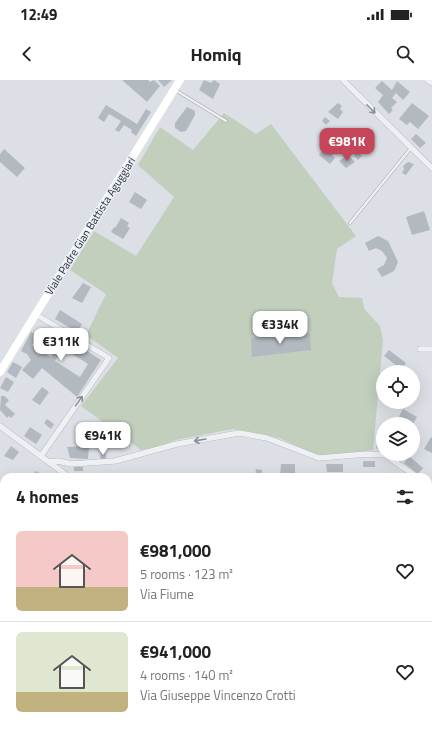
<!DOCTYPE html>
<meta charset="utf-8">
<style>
:root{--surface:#fff;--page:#f2f2f2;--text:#222;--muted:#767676;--line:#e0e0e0;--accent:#c54658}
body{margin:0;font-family:"Titillium Web",sans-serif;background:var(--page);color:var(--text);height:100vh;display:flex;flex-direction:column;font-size:15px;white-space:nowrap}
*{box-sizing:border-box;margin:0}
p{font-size:13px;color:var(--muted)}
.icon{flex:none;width:22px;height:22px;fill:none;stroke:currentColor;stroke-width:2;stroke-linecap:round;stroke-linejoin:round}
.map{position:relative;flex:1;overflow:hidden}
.side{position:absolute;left:0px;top:393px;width:432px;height:256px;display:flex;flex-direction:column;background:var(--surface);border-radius:12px 12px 0 0;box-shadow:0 4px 16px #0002}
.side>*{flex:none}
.controls{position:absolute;left:376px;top:285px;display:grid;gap:8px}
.controls a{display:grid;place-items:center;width:44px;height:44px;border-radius:50%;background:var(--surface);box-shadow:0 4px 16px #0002;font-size:20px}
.price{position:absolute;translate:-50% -34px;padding:0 9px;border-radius:8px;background:#fff;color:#222;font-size:13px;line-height:26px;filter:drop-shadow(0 1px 2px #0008)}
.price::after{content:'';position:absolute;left:50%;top:24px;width:12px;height:9px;margin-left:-6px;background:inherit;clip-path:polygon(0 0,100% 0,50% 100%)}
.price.active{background:var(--accent);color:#fff}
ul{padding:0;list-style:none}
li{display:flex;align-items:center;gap:12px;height:100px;padding:0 16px}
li+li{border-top:1px solid var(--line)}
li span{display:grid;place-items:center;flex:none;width:112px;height:80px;border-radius:6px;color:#555}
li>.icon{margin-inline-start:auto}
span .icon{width:48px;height:48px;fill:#fffc;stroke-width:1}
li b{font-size:17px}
h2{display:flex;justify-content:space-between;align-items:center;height:48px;padding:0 16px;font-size:17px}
.status{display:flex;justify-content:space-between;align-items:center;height:28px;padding:0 20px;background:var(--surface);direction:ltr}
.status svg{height:11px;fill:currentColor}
header{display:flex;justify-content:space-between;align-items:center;height:52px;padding:0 16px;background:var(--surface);font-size:18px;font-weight:700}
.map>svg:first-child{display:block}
.built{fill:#caced6}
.green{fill:#c2cfbd}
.building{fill:#b3b9c1;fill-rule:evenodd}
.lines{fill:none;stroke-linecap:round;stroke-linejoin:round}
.service-casing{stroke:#a2a6ae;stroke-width:3.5}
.minor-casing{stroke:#a2a6ae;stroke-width:6}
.service{stroke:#eef0f4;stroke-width:2.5}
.minor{stroke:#eef0f4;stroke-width:5.5}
.secondary{stroke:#fff;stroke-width:8}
.oneway{stroke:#8a8f97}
.labels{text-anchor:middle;stroke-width:3;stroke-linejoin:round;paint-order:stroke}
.street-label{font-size:11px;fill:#272e3a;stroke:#ebeef3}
</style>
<div class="status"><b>12:49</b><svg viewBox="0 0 49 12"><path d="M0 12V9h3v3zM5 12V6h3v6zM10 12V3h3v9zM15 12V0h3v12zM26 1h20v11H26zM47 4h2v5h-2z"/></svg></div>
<header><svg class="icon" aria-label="back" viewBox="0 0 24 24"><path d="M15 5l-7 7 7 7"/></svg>Homiq<svg class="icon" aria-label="search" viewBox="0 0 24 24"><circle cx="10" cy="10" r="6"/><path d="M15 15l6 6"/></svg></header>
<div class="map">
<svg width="432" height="649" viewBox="0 0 432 649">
<rect width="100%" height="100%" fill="#dcdfe5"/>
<path class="built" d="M428 616 432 619V649H384V645H428Z"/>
<path class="green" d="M224 33 256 54 271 44 356 156 337 169 332 203 339 217 362 218 365 230 380 246 383 260 373 370 332 376 315 374 279 358 233 349 176 360 151 369 141 370 81 326 118 278 86 255 106 214 70 190 94 151 136 176 174 117 138 85 160 47 193 70Z"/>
<path class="building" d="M122 0H148L150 2 154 0 160 6 147 22Z
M158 0H172L164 7Z
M204 0 211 3 214 0 220 4 213 19 199 10Z
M382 1 392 10 397 1 410 12 403 20 396 13 392 18 397 22 391 28 393 30 389 34 378 22 383 15 375 8Z
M338 23 342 26 340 29 343 32 338 39 328 32Z
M412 23 429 36 418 49 410 42 407 45 399 39Z
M106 25 137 44 146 29 151 32 136 56 131 52 132 50 124 45 119 52 115 50 121 41 109 34 104 42 98 38Z
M187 27 195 31V35L186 51 181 52 175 48V43Z
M325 37 330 41 326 45 322 41Z
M364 49 373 57 364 66 357 59Z
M416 54 426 63 420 68 411 59Z
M325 67 334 73 332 75 335 78 330 84 319 75Z
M4 69 25 88 17 97 0 82V74Z
M357 72 362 76 358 80 354 76Z
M348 75 355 82 346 88 339 81Z
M408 82 414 84 406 95 402 93 404 89 403 86Z
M135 112 147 120 141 129 129 122Z
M424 131 430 150 412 155 406 137Z
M121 138 129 143 127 146 130 148 123 159 111 152 114 147 115 148Z
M378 156 388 161 398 182 394 191 382 197 377 189 384 185 387 178 382 171 376 168 369 171 365 163Z
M83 203 91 207 82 223 72 218Z
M60 230 82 244 77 252 55 239Z
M47 250 56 256 51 263 41 259 39 263 35 261 32 265 51 277 64 256 101 280 77 317 42 288 33 299 22 290 31 280 27 274 21 271 31 252 38 256 44 255ZM63 268 88 284 80 297 55 281Z
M310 253 311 270 252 277 251 258Z
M389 270 406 283 401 289 384 276Z
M13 282 22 287 16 298 7 292Z
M6 297 14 302 8 312 0 308Z
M42 307 49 312 40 325 32 320Z
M1 316H4L9 320 5 325 15 334 11 338 9 336 7 338 0 330Z
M403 329 417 337 413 344H399L396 342Z
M47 339 54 344 51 349 44 343Z
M30 347 42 355 36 364 24 356Z
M431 357 432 358V373L424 369Z
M378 362 383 365V371L376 368Z
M11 366 19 372 13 380 4 376Z
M85 366V368L89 367 88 379 70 378 67 367Z
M101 373 106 374V379H100Z
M409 376 423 388 418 394 404 383Z
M363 381H375V387H363Z
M281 384H295V397H280Z
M326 384H343V392H327Z
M74 387H83V391H74Z
M256 389 262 390 261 397H255Z
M35 391 50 397H33Z
M0 427 4 428V439L0 438Z
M0 446 4 447V461L0 459Z
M430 477H432V495L428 494V482H429Z
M432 516V525L428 531V521Z
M4 548V560L0 563V553Z
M4 567V587L0 592V569L2 570Z
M432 582V602L428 598V587Z
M38 645H51L53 649H35L34 647Z
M110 645H125L127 648 104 649Z
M255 645H267L268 649H260Z
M403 645H420V649H399V647L403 646Z"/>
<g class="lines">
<defs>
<path id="service" d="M175 10 226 41
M350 143 411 68
M428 541 432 536"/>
<path id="minor" d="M343 0 432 88
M427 0 432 3
M35 234 109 278 41 376
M420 269H432
M0 346 69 397
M49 382 58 381 71 384 115 381 177 364 239 353 267 358 319 378 367 374 385 375 417 397
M428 406 432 409
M428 460 432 458
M70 645 71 649"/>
</defs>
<use href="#service" class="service-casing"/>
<use href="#minor" class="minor-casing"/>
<use href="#service" class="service"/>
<use href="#minor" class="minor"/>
<path class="secondary" d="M0 292 180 0"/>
</g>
<defs><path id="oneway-shaft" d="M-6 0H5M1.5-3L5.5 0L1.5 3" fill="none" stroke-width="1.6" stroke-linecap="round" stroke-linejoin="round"/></defs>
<g class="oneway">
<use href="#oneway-shaft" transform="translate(371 29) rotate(45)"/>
<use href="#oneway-shaft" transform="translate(79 321) rotate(-55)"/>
<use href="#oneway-shaft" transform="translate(200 360) rotate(170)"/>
</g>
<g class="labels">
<g class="street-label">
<text transform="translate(90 146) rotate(-58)" y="4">Viale Padre Gian Battista Aguggiari</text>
</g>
</g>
</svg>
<div class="controls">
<a><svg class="icon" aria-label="locate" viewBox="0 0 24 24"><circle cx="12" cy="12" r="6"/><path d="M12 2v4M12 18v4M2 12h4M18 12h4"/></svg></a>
<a><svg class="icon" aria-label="layers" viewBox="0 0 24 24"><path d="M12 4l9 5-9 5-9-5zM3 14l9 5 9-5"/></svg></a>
</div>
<b class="price active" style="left:347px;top:82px">€981K</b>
<b class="price" style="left:280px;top:265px">€334K</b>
<b class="price" style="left:61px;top:282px">€311K</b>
<b class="price" style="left:103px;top:376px">€941K</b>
<section class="side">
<h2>4 homes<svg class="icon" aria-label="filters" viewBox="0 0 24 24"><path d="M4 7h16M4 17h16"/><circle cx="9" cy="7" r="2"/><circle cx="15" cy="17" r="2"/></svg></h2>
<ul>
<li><span style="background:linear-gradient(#f6c9c9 70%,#c2b280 0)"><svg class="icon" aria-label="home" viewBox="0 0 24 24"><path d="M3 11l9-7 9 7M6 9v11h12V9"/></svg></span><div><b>€981,000</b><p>5 rooms · 123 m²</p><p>Via Fiume</p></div><svg class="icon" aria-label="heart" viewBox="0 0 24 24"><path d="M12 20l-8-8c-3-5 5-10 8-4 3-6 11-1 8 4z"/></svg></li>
<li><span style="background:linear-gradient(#dfe7d0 75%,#c2b280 0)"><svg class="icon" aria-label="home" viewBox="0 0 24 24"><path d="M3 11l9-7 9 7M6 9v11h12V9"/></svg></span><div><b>€941,000</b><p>4 rooms · 140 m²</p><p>Via Giuseppe Vincenzo Crotti</p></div><svg class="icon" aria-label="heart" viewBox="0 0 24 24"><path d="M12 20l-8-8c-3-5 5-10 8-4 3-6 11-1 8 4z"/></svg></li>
</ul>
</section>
</div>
